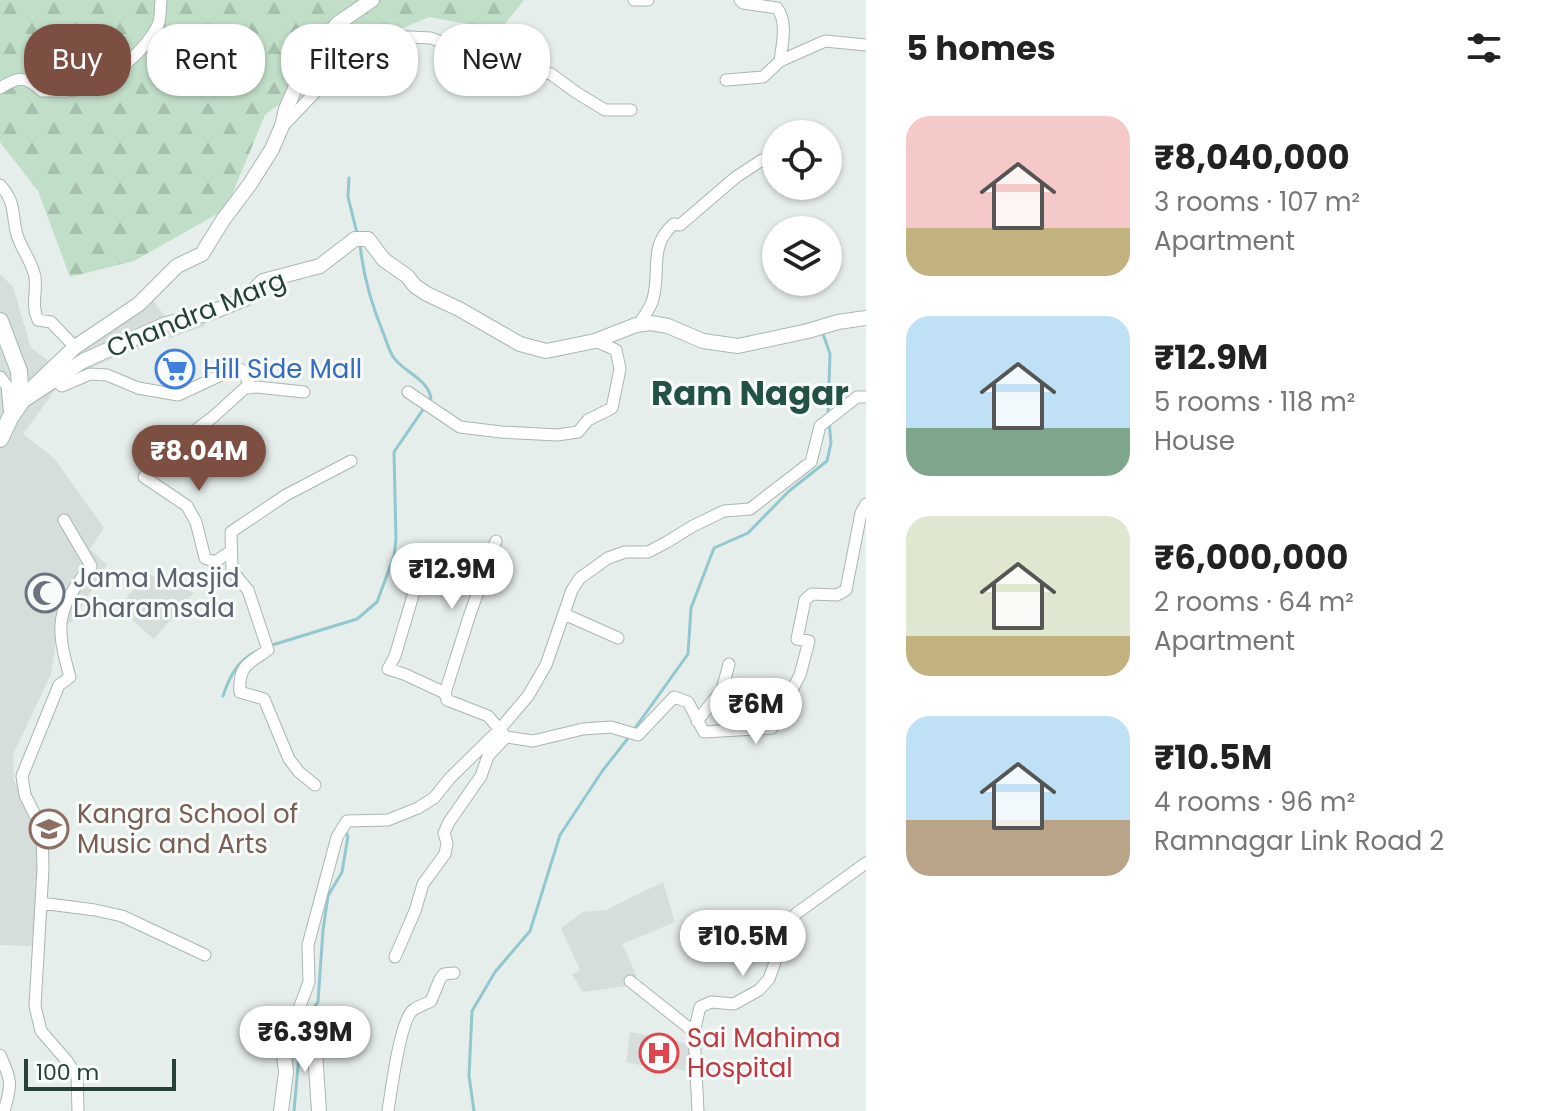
<!DOCTYPE html>
<meta charset="utf-8">
<style>
:root{--surface:#fff;--page:#f6f6f6;--text:#222;--muted:#767676;--accent:#7c4f42}
body{margin:0;font-family:Poppins,sans-serif;background:var(--page);color:var(--text);height:100vh;display:flex;flex-direction:column;font-size:30px;white-space:nowrap}
*{box-sizing:border-box;margin:0}
p{font-size:26px;color:var(--muted)}
.icon{flex:none;width:44px;height:44px;fill:none;stroke:currentColor;stroke-width:2;stroke-linecap:round;stroke-linejoin:round}
.map{position:relative;flex:1;overflow:hidden}
.details{display:flex;flex-direction:column;background:var(--surface);width:680px}
.details>*{flex:none}
.banner{position:absolute;left:24px;top:24px;width:722px;height:72px;display:flex;gap:16px}
.tools{position:absolute;left:762px;top:120px;display:grid;gap:16px}
.tools a{display:grid;place-items:center;width:80px;height:80px;border-radius:50%;background:var(--surface);box-shadow:0 2px 6px #0004;font-size:40px}
.scale{position:absolute;left:24px;bottom:20px;width:152px;box-sizing:border-box;padding-left:8px;border:4px solid #264038;border-top:0;font-size:22px;line-height:28px;white-space:nowrap;color:#264038;-webkit-text-stroke:6px #f7fbf9;paint-order:stroke}
.price{position:absolute;translate:-50% -68px;padding:0 18px;border-radius:28px;background:#fff;color:#222;font-size:26px;line-height:52px;filter:drop-shadow(0 2px 4px #0008)}
.price::after{content:'';position:absolute;left:50%;top:48px;width:24px;height:18px;margin-left:-12px;background:inherit;clip-path:polygon(0 0,100% 0,50% 100%)}
.price.current{background:var(--accent);color:#fff}
ul{padding:0;list-style:none}
li{display:flex;align-items:center;gap:24px;height:200px;padding:0 40px}
li span{display:grid;place-items:center;flex:none;width:224px;height:160px;border-radius:24px;color:#555}
li>.icon{margin-inline-start:auto}
span .icon{width:96px;height:96px;fill:#fffc;stroke-width:1}
li b{font-size:34px}
h2{display:flex;justify-content:space-between;align-items:center;height:96px;padding:0 40px;font-size:34px}
.chip{padding:0 28px;border-radius:32px;background:var(--surface);box-shadow:0 2px 6px #0004;font-size:28px;line-height:72px}
.chip.current{background:var(--accent);color:#fff}
main{display:flex;flex:1;min-height:0}
.map>svg:first-child{display:block}
.built{fill:#d5deda}
.forest{fill:url(#forest-firs)}
.lines{fill:none;stroke-linecap:round;stroke-linejoin:round}
.stream{stroke:#93c7cf;stroke-width:3}
.minor-casing{stroke:#a9b6b2;stroke-width:13}
.tertiary-casing{stroke:#a9b6b2;stroke-width:16}
.secondary-casing{stroke:#a5b9b2;stroke-width:18}
.minor{stroke:#fff;stroke-width:11}
.tertiary{stroke:#fff;stroke-width:14}
.secondary{stroke:#fff;stroke-width:16}
.labels{text-anchor:middle;stroke-width:6;stroke-linejoin:round;paint-order:stroke}
.street-label{font-size:26px;fill:#264038;stroke:#f7fbf9}
.shop-label{font-size:26px;fill:#366cbe;stroke:#f7fbf9;text-anchor:start}
.worship-label{font-size:26px;fill:#5b616d;stroke:#f7fbf9;text-anchor:start}
.education-label{font-size:26px;fill:#785e54;stroke:#f7fbf9;text-anchor:start}
.health-label{font-size:26px;fill:#be3a42;stroke:#f7fbf9;text-anchor:start}
.district-label{font-size:34px;font-weight:bold;fill:#235145;stroke:#f7fbf9}
</style>
<main>
<div class="map">
<svg width="866" height="1111" viewBox="0 0 866 1111">
<defs>
<pattern id="forest-firs" width="22" height="20" patternUnits="userSpaceOnUse" patternTransform="scale(2)"><rect width="22" height="20" fill="#c1dec8"/><path d="M5 1l3.5 6h-7zM16 11l3.5 6h-7z" fill="#a6c0ad"/></pattern>
</defs>
<rect width="100%" height="100%" fill="#e6eeeb"/>
<path class="built" d="M0 274 13 287 31 348 49 361 147 292 166 318 197 305 205 326 117 356 61 382 23 434 54 458 104 528 90 549 107 565 72 622 58 625 51 674 13 755 14 781 34 819 40 844 32 946 0 945Z
M149 574 194 593 154 639 117 607Z
M663 882 675 922 622 944 637 976 626 986 583 992 572 975 580 970 561 928 583 912 606 910Z
M630 1032 690 1044 689 1072 669 1067 663 1070 626 1062Z"/>
<path class="forest" d="M0 0H524L500 30 429 17 345 53 265 115 226 209 134 261 70 277 38 191 0 142Z"/>
<g class="lines">
<path class="stream" d="M349 178 348 197 357 233
M360 244C363 276 372 306 384 335 387 343 389 351 394 358 405 373 427 378 431 398L428 402
M822 331 830 354 828 414
M269 646 357 619 377 602 394 556 396 539 394 452 424 408
M223 696C230 675 238 660 259 650
M633 731 688 654 691 608 714 548 748 533 789 491 827 461 831 443 829 422
M309 1014 318 1002 323 930 328 896 342 872 348 836 345 831
M294 1111 299 1055 297 1032 302 1024
M474 1111 469 1076 472 1011 495 972 530 931 560 835 603 770 629 737"/>
<defs>
<path id="minor" d="M634 0H648
M740 0 743 3 777 8C788 22 782 44 780 61
M726 80 763 77 780 61 825 41 866 45
M0 88C19 76 26 76 42 91 57 91 72 92 87 87 112 79 146 50 158 25 161 18 160 8 161 0
M283 126 347 59 389 36 431 38 494 63 551 74 577 93 605 110H631
M0 185C15 201 12 212 16 231 19 247 32 260 35 277 37 292 31 305 38 320L51 322 75 347
M639 325C643 317 649 310 652 302 662 274 647 246 674 224L680 225 736 177 762 160
M0 377 7 386 10 417
M53 382 55 381 62 386 90 374 107 375 138 388 178 395 236 368 244 371 250 388
M408 392 460 427 501 432 557 435 578 432 588 420 612 408 620 369 616 350 595 341
M64 520 91 566C56 609 55 625 70 677L59 685 22 776 25 795 42 829 43 869 35 1006 41 1031 67 1061 77 1076 78 1111
M231 551 215 562 205 558 196 522 187 506 144 477 188 436 213 417 245 388 257 387 304 392
M420 572 395 656 388 669 404 674 445 693 447 700 488 716 506 737 533 741 583 729 611 727 638 735 674 697 688 702 704 732 772 728 800 675 809 641 797 639 805 600 812 594 837 595 846 590 861 513 866 504
M564 614 618 638
M445 693 469 617 496 541
M697 721 722 690 729 664
M315 785 299 772 289 759 264 699 240 692C238 666 249 663 268 650L248 590 232 571 231 532 286 495 351 461
M41 903 95 910 122 916 205 955
M395 957 415 911 423 884 445 854 447 843 444 833 449 822 481 776 488 756 506 737
M630 981 694 1032
M297 1014 309 982 308 945 337 837 347 821 388 820 418 808 434 798 450 778 499 730 528 696 546 665 572 590 580 578 608 558 625 552H648L667 542 693 526 724 511 750 509 811 462 820 426 857 397H866
M0 1055C12 1081 12 1084 4 1111
M388 1111C391 1092 400 1020 413 1010 418 1006 426 1004 431 1001L440 979 444 974 454 973
M698 1111 694 1032 700 1007 711 1002 734 1004 759 990 769 979 774 965 783 927 797 913 866 863"/>
<path id="tertiary" d="M34 386 75 347 139 304 177 266 202 254 223 220 250 184 272 149 282 126 286 109 304 68 318 48 337 24 372 0
M21 402 83 361 166 324 210 313 245 299 263 281 320 266 355 239H368L384 260 407 276 415 286 427 294 459 309 520 344 546 351 595 341 636 325 651 323 668 326 703 341 738 346 808 331 838 322 866 318
M281 1111 286 1072 282 1037 284 1022 290 1016 297 1014 307 1021 314 1037 319 1111"/>
<path id="secondary" d="M0 321 19 371 21 402 10 418 0 439"/>
</defs>
<use href="#minor" class="minor-casing"/>
<use href="#tertiary" class="tertiary-casing"/>
<use href="#secondary" class="secondary-casing"/>
<use href="#minor" class="minor"/>
<use href="#tertiary" class="tertiary"/>
<use href="#secondary" class="secondary"/>
</g>
<defs>
<symbol id="supermarket-ring" viewBox="-11 -11 22 22"><circle r="9.5" fill="#f7fbf9" stroke="#3f7fe0" stroke-width="1.5"/><path d="M-6-5.5h2.5l.6 2H6L4.5 2H-2.5L-4.4-4H-6ZM-1.5 3.2a1.3 1.3 0 1 0 .1 0ZM3 3.2a1.3 1.3 0 1 0 .1 0Z" fill="#3f7fe0"/></symbol>
<symbol id="mosque-ring" viewBox="-11 -11 22 22"><circle r="9.5" fill="#f7fbf9" stroke="#6b7280" stroke-width="1.5"/><path d="M3.5-4.9A6 6 0 1 0 3.5 4.9A5 5 0 1 1 3.5-4.9Z" fill="#6b7280"/></symbol>
<symbol id="school-ring" viewBox="-11 -11 22 22"><circle r="9.5" fill="#f7fbf9" stroke="#8d6e63" stroke-width="1.5"/><path d="M0-5L7-2L0 1L-7-2ZM-4 1L0 2.5L4 1V4Q0 6-4 4Z" fill="#8d6e63"/></symbol>
<symbol id="hospital-ring" viewBox="-11 -11 22 22"><circle r="9.5" fill="#f7fbf9" stroke="#e0444e" stroke-width="1.5"/><path d="M-5-5h3v3.5h4V-5h3V5h-3V1.5h-4V5h-3Z" fill="#e0444e"/></symbol>
</defs>
<g fill-rule="evenodd">
<use href="#supermarket-ring" x="153" y="347" width="44" height="44"/>
<use href="#mosque-ring" x="23" y="571" width="44" height="44"/>
<use href="#school-ring" x="27" y="807" width="44" height="44"/>
<use href="#hospital-ring" x="637" y="1031" width="44" height="44"/>
</g>
<g class="labels">
<g class="street-label">
<text transform="translate(196 314) rotate(-22)" y="9">Chandra Marg</text>
</g>
<g class="shop-label">
<text x="203" y="378">Hill Side Mall</text>
</g>
<g class="worship-label">
<text x="73" y="587">Jama Masjid<tspan x="73" dy="30">Dharamsala</tspan></text>
</g>
<g class="education-label">
<text x="77" y="823">Kangra School of<tspan x="77" dy="30">Music and Arts</tspan></text>
</g>
<g class="health-label">
<text x="687" y="1047">Sai Mahima<tspan x="687" dy="30">Hospital</tspan></text>
</g>
<g class="district-label">
<text x="750" y="405">Ram Nagar</text>
</g>
</g>
</svg>
<div class="tools">
<a><svg class="icon" aria-label="locate" viewBox="0 0 24 24"><circle cx="12" cy="12" r="6"/><path d="M12 2v4M12 18v4M2 12h4M18 12h4"/></svg></a>
<a><svg class="icon" aria-label="layers" viewBox="0 0 24 24"><path d="M12 4l9 5-9 5-9-5zM3 14l9 5 9-5"/></svg></a>
</div>
<div class="scale">100 m</div>
<b class="price current" style="left:199px;top:493px">₹8.04M</b>
<b class="price" style="left:452px;top:611px">₹12.9M</b>
<b class="price" style="left:756px;top:746px">₹6M</b>
<b class="price" style="left:743px;top:978px">₹10.5M</b>
<b class="price" style="left:305px;top:1074px">₹6.39M</b>
<div class="banner">
<a class="chip current">Buy</a>
<a class="chip">Rent</a>
<a class="chip">Filters</a>
<a class="chip">New</a>
</div>
</div>
<section class="details">
<h2>5 homes<svg class="icon" aria-label="filters" viewBox="0 0 24 24"><path d="M4 7h16M4 17h16"/><circle cx="9" cy="7" r="2"/><circle cx="15" cy="17" r="2"/></svg></h2>
<ul>
<li><span style="background:linear-gradient(#f6c9c9 70%,#c2b280 0)"><svg class="icon" aria-label="home" viewBox="0 0 24 24"><path d="M3 11l9-7 9 7M6 9v11h12V9"/></svg></span><div><b>₹8,040,000</b><p>3 rooms · 107 m²</p><p>Apartment</p></div></li>
<li><span style="background:linear-gradient(#bfe0f5 70%,#7fa58c 0)"><svg class="icon" aria-label="home" viewBox="0 0 24 24"><path d="M3 11l9-7 9 7M6 9v11h12V9"/></svg></span><div><b>₹12.9M</b><p>5 rooms · 118 m²</p><p>House</p></div></li>
<li><span style="background:linear-gradient(#dfe7d0 75%,#c2b280 0)"><svg class="icon" aria-label="home" viewBox="0 0 24 24"><path d="M3 11l9-7 9 7M6 9v11h12V9"/></svg></span><div><b>₹6,000,000</b><p>2 rooms · 64 m²</p><p>Apartment</p></div></li>
<li><span style="background:linear-gradient(#bfe0f5 65%,#b9a48a 0)"><svg class="icon" aria-label="home" viewBox="0 0 24 24"><path d="M3 11l9-7 9 7M6 9v11h12V9"/></svg></span><div><b>₹10.5M</b><p>4 rooms · 96 m²</p><p>Ramnagar Link Road 2</p></div></li>
</ul>
</section>
</main>
